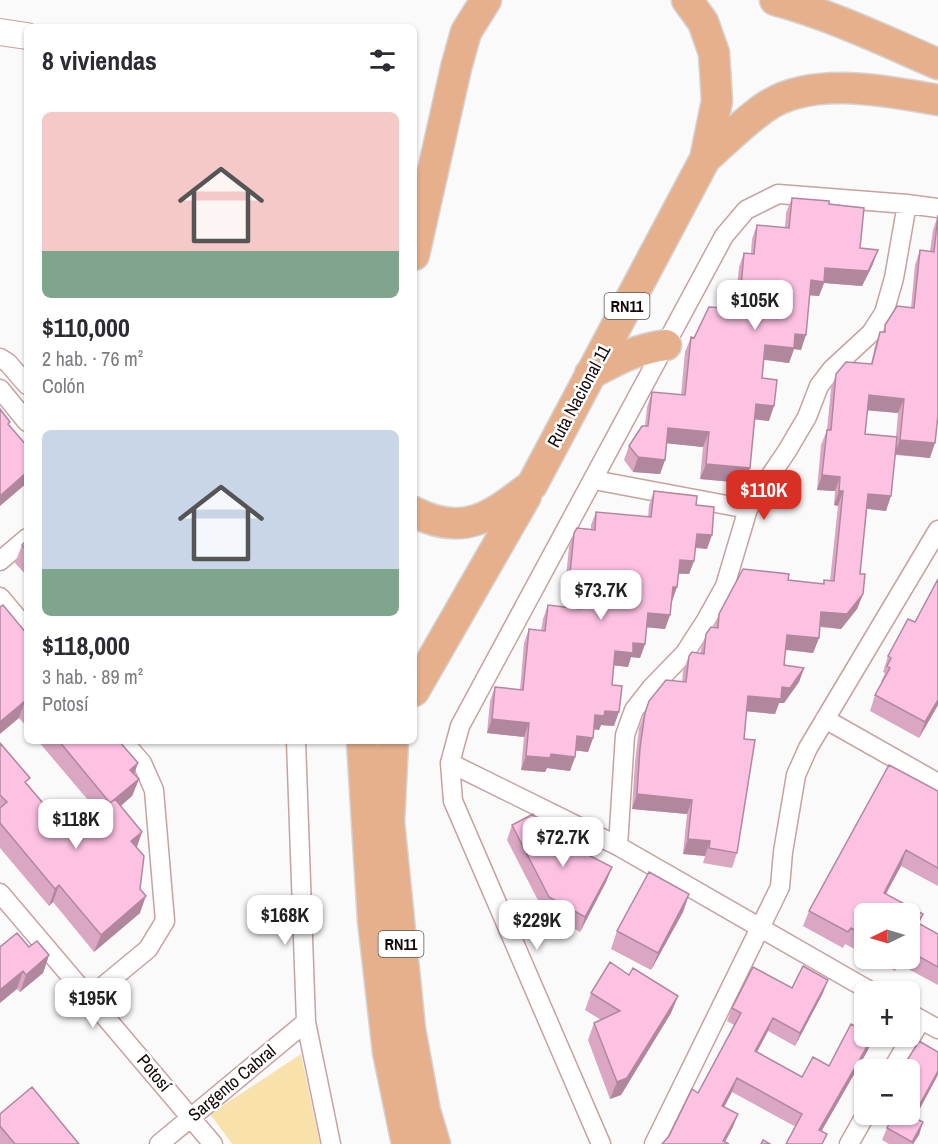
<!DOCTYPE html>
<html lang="es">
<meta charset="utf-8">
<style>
:root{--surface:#fff;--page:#f7f7f7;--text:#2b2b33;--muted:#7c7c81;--accent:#d93025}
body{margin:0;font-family:"Archivo Narrow",sans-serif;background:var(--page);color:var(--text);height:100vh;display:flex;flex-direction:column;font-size:22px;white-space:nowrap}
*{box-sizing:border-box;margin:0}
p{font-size:20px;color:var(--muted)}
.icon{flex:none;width:33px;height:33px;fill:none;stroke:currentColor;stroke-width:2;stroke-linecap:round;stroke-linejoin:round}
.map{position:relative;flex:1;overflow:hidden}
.drawer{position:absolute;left:24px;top:24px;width:393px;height:720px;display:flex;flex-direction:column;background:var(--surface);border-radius:9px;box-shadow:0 2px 4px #0004}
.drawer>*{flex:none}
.needle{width:39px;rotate:265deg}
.controls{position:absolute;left:854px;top:903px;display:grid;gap:12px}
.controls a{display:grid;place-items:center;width:66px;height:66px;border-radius:9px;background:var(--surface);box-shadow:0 2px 4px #0004;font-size:30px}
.price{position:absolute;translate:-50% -51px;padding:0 14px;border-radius:12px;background:#fff;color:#222;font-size:20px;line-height:39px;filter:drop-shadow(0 2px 3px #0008)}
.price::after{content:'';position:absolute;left:50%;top:36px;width:18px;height:14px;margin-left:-9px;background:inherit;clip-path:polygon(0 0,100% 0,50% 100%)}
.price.selected{background:var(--accent);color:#fff}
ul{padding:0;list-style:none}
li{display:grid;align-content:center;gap:12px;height:318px;padding:0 18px}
li span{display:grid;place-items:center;height:186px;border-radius:9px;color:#555}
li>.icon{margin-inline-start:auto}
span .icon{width:108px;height:108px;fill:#fffc;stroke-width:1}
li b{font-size:26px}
h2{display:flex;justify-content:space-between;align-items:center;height:72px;padding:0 18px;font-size:26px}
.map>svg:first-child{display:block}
.green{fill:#f8e1ab}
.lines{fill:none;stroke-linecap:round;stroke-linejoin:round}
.minor-casing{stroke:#c8a1a1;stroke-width:21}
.secondary-casing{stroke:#c8a1a1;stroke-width:28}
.trunk-casing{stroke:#d5d3d3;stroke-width:33}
.minor{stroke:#fff;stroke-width:18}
.secondary{stroke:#fff;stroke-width:26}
.trunk{stroke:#e6b08c;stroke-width:30}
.wall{fill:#daa6c2;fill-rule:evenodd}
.shaded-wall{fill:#b1879e}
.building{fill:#fdc1e2;stroke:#b1879e;stroke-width:1.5}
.labels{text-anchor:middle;stroke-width:5;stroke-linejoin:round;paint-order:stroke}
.shield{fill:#fff;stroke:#5c5353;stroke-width:1.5}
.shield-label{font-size:16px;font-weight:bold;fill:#160909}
.street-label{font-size:18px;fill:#160909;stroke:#fff}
</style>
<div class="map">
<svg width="938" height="1144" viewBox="0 0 938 1144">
<rect width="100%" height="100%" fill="#fafafa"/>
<path class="green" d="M301 1054 320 1144H232L210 1114Z"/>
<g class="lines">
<defs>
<path id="minor" d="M0 358 8 363 27 385
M0 389 27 422
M594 480 748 509
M0 561 27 538
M0 597 27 629
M825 719 938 783
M296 741 306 1022 331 1144
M450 763 618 846 872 992
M618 846 625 735 634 710 652 687 685 653 705 622 725 586 748 509 787 451 807 417 819 386 832 369 871 333 884 313 894 278 907 204
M0 893 213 1144
M90 997 148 949 165 921 154 790 142 763 123 741
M909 1013 938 1029
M892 1070 921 1020
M159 1144 306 1022
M601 1144 453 801 450 763 460 726 724 236 746 210 778 194 907 204 938 208
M654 1144 780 887 783 852 796 775 808 748 938 530
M849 1144 866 1114"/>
<path id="secondary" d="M0 32 27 36"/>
<path id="trunk" d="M775 0C831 15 885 41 938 64
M705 159C724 142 743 123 764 108 811 75 885 91 938 100
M414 255 456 68 466 32 486 0
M590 374C619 359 633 350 666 345
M414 512C464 538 492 516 532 485L705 159 717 101 714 53 703 22 687 0
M414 691 526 496
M362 741 373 920 388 1052 407 1144
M393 741 389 822 410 1029 425 1111 435 1144"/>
</defs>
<use href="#minor" class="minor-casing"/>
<use href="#secondary" class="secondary-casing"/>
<use href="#trunk" class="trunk-casing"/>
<use href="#minor" class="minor"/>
<use href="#secondary" class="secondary"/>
<use href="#trunk" class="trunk"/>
</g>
<path class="wall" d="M792 198 829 204 873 264 862 286 824 283 819 296 810 295 801 350 794 349 789 363 764 360 762 378 769 421 755 419 750 468 744 483 700 479 703 447 667 443 665 460 660 474 633 472 624 460 629 446 645 426 647 407 652 392 681 395 685 352 691 337 694 338 721 308 722 301 727 286 737 287 739 267 744 253H751L752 239 757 225 785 228 786 213Z
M938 215 930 458 895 455 886 511 867 509 860 574 863 594 857 609 841 629 820 627 819 638 813 653 785 650 784 665 804 668 799 682 784 703H779L775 714 746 711 744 739 737 853 732 868 703 863 705 856 683 854 687 814 632 809 635 762 639 728 649 701 682 682 683 671 689 656 700 653 701 649 706 634 715 627 719 614 788 580 823 584 824 580 830 581 838 506 834 505 835 491 817 490 821 445 827 430 831 389 836 374 871 364 875 346 880 332H883L885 325 911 308 915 265 920 250 930 251 933 230ZM867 410 898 413 896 437 865 434Z
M654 491 696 505 707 549 695 548 694 561 689 574H678L677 587 672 601H671L670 615 665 629 647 627 645 644 640 658 631 657 628 667 614 665 612 685 614 726 601 725 599 730 594 729 593 738 588 752 575 750V757L570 771 547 768 545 772 521 770 524 737 487 733 490 701 495 687 520 690 524 643 529 629 541 631 543 619 548 605 576 608 578 589 565 587 569 547 574 533 591 530V525L596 512 648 517 649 505Z
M27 540V576L15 563 22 545Z
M908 619 938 705 919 738 870 711 875 695 883 682H881L885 673 883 672 888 656Z
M27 634V727L19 718Z
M38 741H119L138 763 134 774 139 779 132 796 121 806 142 832 137 847 140 889V913L94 952 53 902 49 906 0 848V743L27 785 71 836 99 813Z
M889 765 938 791V886L901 866 886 894 923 914 919 924 938 934V985L899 964 895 971 873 958H909V914H864V954L845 944 843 948 803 926 809 911Z
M512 825 550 847 612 867 606 882 580 932 544 912 507 840Z
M689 894 683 912 651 970 611 949 617 931Z
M29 947 49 955 43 973 20 992 17 989Z
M629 975 678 996 671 1013 621 1095 610 1099 588 1040 594 1023 601 1020 585 1010 591 993Z
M792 988 823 993 795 1046 768 1031 757 1052 802 1077 868 1050 821 1132 796 1127 732 1092 724 1107 733 1127 669 1136 698 1093 734 1025 727 1021 732 1008Z
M0 1114 79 1144H0Z
M915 1118 923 1122 919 1135 913 1144H889L882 1140 887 1128Z"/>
<path class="shaded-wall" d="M878 250 873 264 862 286 824 283 819 296 806 295 811 280 825 268Z
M795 334 806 335 801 350 794 349 789 363 760 359 765 345Z
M869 395 904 399 898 413 863 410Z
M756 404 774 406 769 421 751 419Z
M668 428 709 432 703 447 663 443Z
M900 440 935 443 930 458 894 454Z
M638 457 665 460 660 474 633 472Z
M706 464 750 468 744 483 700 479Z
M27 472V483L0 506V496Z
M822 475 840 477 835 491 817 490Z
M839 491H843L838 506 834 505Z
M868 494 891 496 886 511 863 508Z
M697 534 712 535 707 549 692 547Z
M680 560 694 561 689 574 675 573Z
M570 574 583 575 578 589 565 587Z
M673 587H677L672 601H668Z
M863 594 857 609 841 629 816 626 821 612Z
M648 613 670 615 665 629 643 627Z
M787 635 819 638 813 653 781 649Z
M633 643 645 644 640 658 631 657 628 667 610 665 615 651Z
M804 668 799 682 784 703H779L775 714 743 711 748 696 782 687Z
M938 700V705L919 738 925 722Z
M25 701 19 718 0 734V722Z
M605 711 619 712 614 726 601 725 599 730 590 729 595 715Z
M492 719 529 723 524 737 487 733Z
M577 736 593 738 588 752 572 750Z
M551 754 575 757 570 771 547 768 545 772 521 770 526 756Z
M138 763 132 780 130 770Z
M139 779 132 796 104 820 110 803Z
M637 794 692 800 687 814 632 809Z
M142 832 136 849 131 841Z
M688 839 710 841 705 856 683 854Z
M906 850 901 866 878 908 884 893Z
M612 867 606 882 580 932 585 917Z
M59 885 53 902 49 906 55 889Z
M689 894 683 912 651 970 658 953Z
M146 896 140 913 94 952 101 935Z
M49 955 43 973 20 992 26 975Z
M23 971 17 989 0 1003V990Z
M828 980 823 993 795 1046 800 1033Z
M678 996 671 1013 621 1095 610 1099 617 1082Z
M773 1018 768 1031 750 1065 755 1051Z
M873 1036 868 1050 814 1144 819 1130Z
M938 1071V1075L909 1129 913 1117Z
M737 1078 732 1092 718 1119 722 1106Z
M738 1114 733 1127 724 1144H722Z
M923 1122 919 1135 913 1144H912Z"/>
<path class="building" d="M792 198 829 201V204L864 208 860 248 878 250 868 271 825 268 824 282 811 280 806 335 795 334 794 348 765 345 762 378 777 380 774 406 756 404 750 468 706 464 709 432 668 428 665 460 638 457 629 446 642 426H648L652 392 685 395 691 337 694 338 709 307 725 308 727 286 741 287 744 253 754 254 757 225 789 228Z
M938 215V415L935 443 900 440 904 399 869 395 865 434 897 437 891 496 868 494 860 574H865L863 594 847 614 821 612 819 638 787 635 784 665 804 668 790 688 782 687 781 699 748 696 744 739 755 740 737 853 709 848 710 841 688 839 692 800 637 794 640 748 645 713 649 701 666 680 686 682 689 656 692 652 704 654 706 634 711 627 718 628 719 614 743 569 789 574 788 580 824 584V580L834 581 843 491H839L840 477 822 475 827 430H831L836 374 846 362 872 364 880 332H885V325L897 306 914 308 920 250 934 252Z
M0 409 10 422 8 424 27 446V472L0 496Z
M654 491 697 496 696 505 714 507 712 535 697 534 694 561 680 560 677 587H673L670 615 648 613 645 644 633 643V653L615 651 612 685 622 686 619 712 605 711 604 716 595 715 593 738 577 736 575 757 551 754 550 758 526 756 529 723 492 719 495 687 523 690 529 629 545 631 548 605 580 609 583 575 570 574 574 533 577 528 595 530 596 512 651 517Z
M27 540V551L22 545Z
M938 579V700L925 722 875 695 890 668 887 666 891 658 888 656 908 619 915 622Z
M3 605 27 634V649L25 650 27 653V703L25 701 0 722V607Z
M59 741H119L138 763 130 770 139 779 110 803Z
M0 743 30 778 25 782 71 836 115 799 142 832 131 841 144 856 140 889 146 896 101 935 59 885 55 889 0 823V808L7 802 0 795Z
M889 765 938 791V868L906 850 884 893 923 914 918 923 938 934V967L909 951V914H864V935L851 928 848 932 809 911Z
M533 814 550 847 561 841 612 867 585 917 549 897 512 825Z
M649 872 689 894 658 953 617 931Z
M17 933 29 947 37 941 49 955 26 975 23 971 0 990V947Z
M610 962 629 975 633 968 678 996 627 1078 617 1082 594 1023 620 1011 591 993Z
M803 966 828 980 800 1033 773 1018 755 1051 802 1077 813 1057 829 1066 851 1024 864 1031V1036H873L819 1130 827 1134 822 1144H786L802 1114 737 1078 722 1106 738 1114 723 1141 729 1144H662L669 1136 692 1089 698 1093 741 1013 732 1008 753 967 792 988Z
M919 1041 938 1052V1071L913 1117 923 1122 912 1142 887 1128 894 1114H909V1070H901Z
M32 1087 79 1144H15L0 1126V1114Z
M763 1140 770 1144H761Z"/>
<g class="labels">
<g class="shield">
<rect x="604.5" y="293" width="45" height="26" rx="4.5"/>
<rect x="378.5" y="931" width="45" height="26" rx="4.5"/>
</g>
<g class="shield-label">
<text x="627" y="312">RN11</text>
<text x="401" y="950">RN11</text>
</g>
<g class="street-label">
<text transform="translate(579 396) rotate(-62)" y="6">Ruta Nacional 11</text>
<text transform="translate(154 1073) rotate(50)" y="6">Potosí</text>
<text transform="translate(232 1083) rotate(-40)" y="6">Sargento Cabral</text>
</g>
</g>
</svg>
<div class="controls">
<a><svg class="needle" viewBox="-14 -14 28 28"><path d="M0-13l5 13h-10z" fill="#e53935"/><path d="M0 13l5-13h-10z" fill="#7c7c81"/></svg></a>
<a>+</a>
<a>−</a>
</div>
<b class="price" style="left:755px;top:331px">$105K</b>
<b class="price selected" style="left:764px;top:521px">$110K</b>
<b class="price" style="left:601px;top:621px">$73.7K</b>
<b class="price" style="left:76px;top:850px">$118K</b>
<b class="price" style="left:563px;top:868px">$72.7K</b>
<b class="price" style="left:285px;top:946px">$168K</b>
<b class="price" style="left:537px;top:951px">$229K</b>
<b class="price" style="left:93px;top:1029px">$195K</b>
<section class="drawer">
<h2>8 viviendas<svg class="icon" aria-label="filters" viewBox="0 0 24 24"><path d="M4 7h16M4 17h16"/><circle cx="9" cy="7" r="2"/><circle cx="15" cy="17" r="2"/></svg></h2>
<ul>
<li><span style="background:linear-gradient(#f6c9c9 75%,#7fa58c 0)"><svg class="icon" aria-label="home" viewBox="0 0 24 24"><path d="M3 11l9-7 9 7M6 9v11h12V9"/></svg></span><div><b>$110,000</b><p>2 hab. · 76 m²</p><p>Colón</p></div></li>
<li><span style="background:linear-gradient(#c9d6e8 75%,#7fa58c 0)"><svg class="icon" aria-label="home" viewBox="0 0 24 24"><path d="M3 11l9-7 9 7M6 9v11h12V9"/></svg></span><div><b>$118,000</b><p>3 hab. · 89 m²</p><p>Potosí</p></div></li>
</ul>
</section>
</div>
